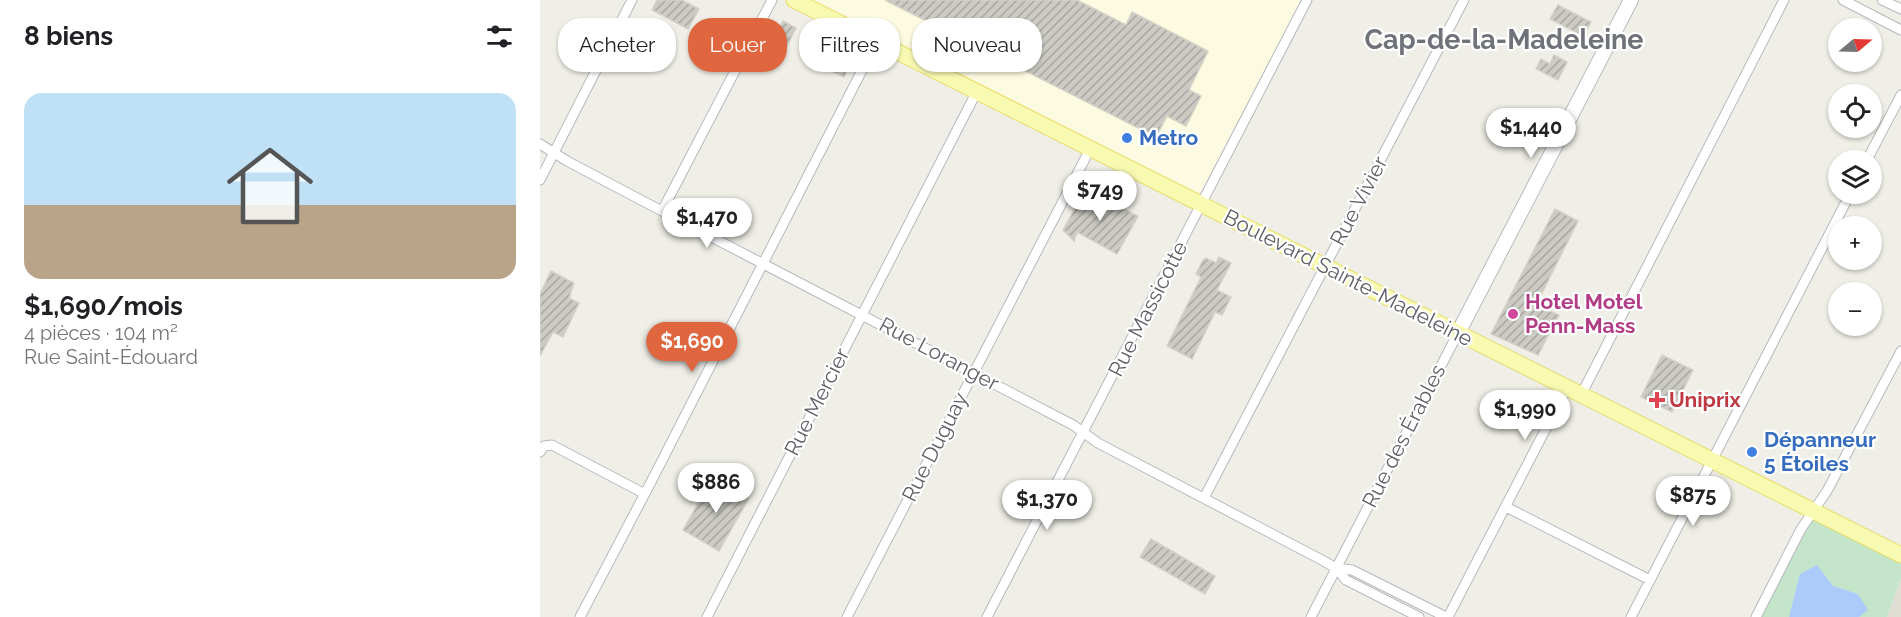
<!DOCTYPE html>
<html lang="fr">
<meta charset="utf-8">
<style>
:root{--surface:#fff;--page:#f2f2f2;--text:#202124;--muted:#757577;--accent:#df663e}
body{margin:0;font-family:Raleway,sans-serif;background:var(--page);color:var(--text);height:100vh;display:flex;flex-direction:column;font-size:22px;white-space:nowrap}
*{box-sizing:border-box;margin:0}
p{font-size:20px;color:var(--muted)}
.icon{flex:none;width:33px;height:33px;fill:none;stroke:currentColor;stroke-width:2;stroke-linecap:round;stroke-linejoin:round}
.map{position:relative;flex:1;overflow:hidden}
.drawer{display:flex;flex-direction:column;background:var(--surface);width:540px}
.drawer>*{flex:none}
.top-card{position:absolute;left:18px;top:18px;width:570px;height:54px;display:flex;gap:12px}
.needle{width:39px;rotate:71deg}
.tools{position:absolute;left:1288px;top:18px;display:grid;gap:12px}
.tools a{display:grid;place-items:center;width:54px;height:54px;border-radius:50%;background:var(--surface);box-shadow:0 2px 4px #0004;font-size:30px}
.price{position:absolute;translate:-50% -51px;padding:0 14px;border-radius:21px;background:#fff;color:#222;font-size:20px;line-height:39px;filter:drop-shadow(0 2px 3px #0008)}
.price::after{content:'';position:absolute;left:50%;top:36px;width:18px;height:14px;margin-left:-9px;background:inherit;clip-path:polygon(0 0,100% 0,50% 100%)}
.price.selected{background:var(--accent);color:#fff}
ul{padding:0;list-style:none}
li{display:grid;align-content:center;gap:12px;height:318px;padding:0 24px}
li span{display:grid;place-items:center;height:186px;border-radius:18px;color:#555}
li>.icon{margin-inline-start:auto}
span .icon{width:108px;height:108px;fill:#fffc;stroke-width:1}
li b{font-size:26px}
h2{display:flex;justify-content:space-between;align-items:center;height:72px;padding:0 24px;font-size:26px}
.pill{padding:0 21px;border-radius:24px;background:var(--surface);box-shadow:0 2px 4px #0004;font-size:21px;line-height:54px}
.pill.selected{background:var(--accent);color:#fff}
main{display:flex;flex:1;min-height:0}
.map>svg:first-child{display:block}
.commercial{fill:#fcfae0}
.education{fill:#dfded5}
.green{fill:#c5e5cb}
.water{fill:#adcbfa}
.building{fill:url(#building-hatch);stroke:#d4d2c6;stroke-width:1.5}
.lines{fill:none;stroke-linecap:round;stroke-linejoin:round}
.street-casing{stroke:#b7b8bd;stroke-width:11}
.secondary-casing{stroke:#b8babf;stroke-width:16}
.primary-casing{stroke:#e9db67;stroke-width:17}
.street{stroke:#fff;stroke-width:9}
.secondary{stroke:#fff;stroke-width:14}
.primary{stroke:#f9fab2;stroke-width:15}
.shop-dot{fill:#3f7fe0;stroke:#fff;stroke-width:2}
.hotel-dot{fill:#d1479c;stroke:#fff;stroke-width:2}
.health-dot{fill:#e0444e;stroke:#fff;stroke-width:2}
.labels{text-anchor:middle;stroke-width:4.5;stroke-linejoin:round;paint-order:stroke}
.shop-label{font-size:21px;font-weight:bold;fill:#366cbe;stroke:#fff;text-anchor:start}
.street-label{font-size:21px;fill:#5e6166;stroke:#fff}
.hotel-label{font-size:21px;font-weight:bold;fill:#b23c85;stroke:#fff;text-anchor:start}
.health-label{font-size:21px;font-weight:bold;fill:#be3a42;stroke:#fff;text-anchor:start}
.district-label{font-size:27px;font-weight:bold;fill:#6f7278;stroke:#fff}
</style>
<main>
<section class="drawer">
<h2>8 biens<svg class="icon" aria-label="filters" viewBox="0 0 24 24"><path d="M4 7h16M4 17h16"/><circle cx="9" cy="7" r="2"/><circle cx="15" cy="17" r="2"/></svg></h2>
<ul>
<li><span style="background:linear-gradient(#bfe0f5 60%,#b9a48a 0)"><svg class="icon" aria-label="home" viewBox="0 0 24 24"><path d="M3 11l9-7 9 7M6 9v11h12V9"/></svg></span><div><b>$1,690/mois</b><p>4 pièces · 104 m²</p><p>Rue Saint-Édouard</p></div></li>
</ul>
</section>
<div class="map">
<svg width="1361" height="617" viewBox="0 0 1361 617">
<defs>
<pattern id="building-hatch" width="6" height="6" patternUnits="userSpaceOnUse" patternTransform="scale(1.5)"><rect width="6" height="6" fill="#cbcac3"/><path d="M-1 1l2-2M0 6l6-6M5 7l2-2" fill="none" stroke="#a8a7a2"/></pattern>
</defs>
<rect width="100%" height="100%" fill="#f0efe7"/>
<path class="commercial" d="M258 0H761L655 203Z"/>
<path class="education" d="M1361 578V617H1347Z"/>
<path class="green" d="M1273 515 1361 559V578L1347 617H1218Z"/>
<path class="water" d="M1277 565 1293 586 1318 594 1328 610 1319 617H1249L1260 574Z"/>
<path class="building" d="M117 0H142L159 9 148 29 112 10Z
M345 0H537L586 25 592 12 668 51 649 90 661 96 646 126 627 116 616 137Z
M1018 5 1051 22 1043 36 1010 19Z
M243 21 256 28 239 61 226 54Z
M284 39 315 54 304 77 272 62Z
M1014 55 1027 62 1018 80 996 69 1001 59 1010 64Z
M545 190 598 216 577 254 537 232 534 241 523 230Z
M1015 209 1038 221 996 305 1019 315 998 355 951 334Z
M679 257 691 263 677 290 691 297 682 315 675 312 652 359 627 346 661 277 656 274 663 260 666 258 676 263Z
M11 271 34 283 29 298 39 303 23 337 13 332 0 356V294Z
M1122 355 1153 370 1132 412 1101 397Z
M173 477 209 498 179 551 143 530Z
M611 539 675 576 665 594 600 557Z"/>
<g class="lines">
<defs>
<path id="street" d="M1303 0 1361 30
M1342 0 1361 9
M0 144 27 161 137 219 533 425 558 443 780 559 796 568 806 580 879 617
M1327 160 1361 95
M0 180 92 0
M122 211 232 0
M1041 395 1244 0
M0 452 4 446 12 445 105 494
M664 498 924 0
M966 507 1110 580
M796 568 812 570 906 617
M40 617 111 482 337 41
M167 617 437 91
M307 617 550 149
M447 617 767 0
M771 617 918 333
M908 617 1027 388
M1091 617 1310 194
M1216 617 1261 529 1287 491 1361 351"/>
<path id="secondary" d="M918 333 1091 0"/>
<path id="primary" d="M254 0 1361 555"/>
</defs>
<use href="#street" class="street-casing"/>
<use href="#secondary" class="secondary-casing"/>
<use href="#primary" class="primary-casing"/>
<use href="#street" class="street"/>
<use href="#secondary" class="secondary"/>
<use href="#primary" class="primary"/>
</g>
<g class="shop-dot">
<circle cx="587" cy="138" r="6"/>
<circle cx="1212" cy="452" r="6"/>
</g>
<circle class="hotel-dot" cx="973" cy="314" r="6"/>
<path class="health-dot" d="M1114 391h6v6h6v6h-6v6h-6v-6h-6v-6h6z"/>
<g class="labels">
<g class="shop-label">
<text x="599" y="145">Metro</text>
<text x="1224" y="447">Dépanneur<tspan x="1224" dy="24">5 Étoiles</tspan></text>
</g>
<g class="street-label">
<text transform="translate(819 201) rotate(-62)" y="7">Rue Vivier</text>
<text transform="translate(808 278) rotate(27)" y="7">Boulevard Sainte-Madeleine</text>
<text transform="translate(608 309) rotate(-63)" y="7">Rue Massicotte</text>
<text transform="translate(399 354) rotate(28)" y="7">Rue Loranger</text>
<text transform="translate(277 402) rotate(-63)" y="7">Rue Mercier</text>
<text transform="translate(864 436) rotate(-63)" y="7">Rue des Érables</text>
<text transform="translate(395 447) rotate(-63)" y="7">Rue Duguay</text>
</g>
<g class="hotel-label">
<text x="985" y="309">Hotel Motel<tspan x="985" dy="24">Penn-Mass</tspan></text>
</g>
<g class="health-label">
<text x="1129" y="407">Uniprix</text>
</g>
<g class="district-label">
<text x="964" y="49">Cap-de-la-Madeleine</text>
</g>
</g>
</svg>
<div class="tools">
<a><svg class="needle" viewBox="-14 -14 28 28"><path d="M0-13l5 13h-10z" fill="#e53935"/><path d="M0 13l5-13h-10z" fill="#757577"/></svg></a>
<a><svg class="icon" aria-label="locate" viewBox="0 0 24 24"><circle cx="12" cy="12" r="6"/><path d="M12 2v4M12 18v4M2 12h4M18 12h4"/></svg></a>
<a><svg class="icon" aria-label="layers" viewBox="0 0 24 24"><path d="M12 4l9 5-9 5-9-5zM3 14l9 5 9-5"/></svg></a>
<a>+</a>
<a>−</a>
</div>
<b class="price" style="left:991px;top:159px">$1,440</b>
<b class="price" style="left:560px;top:222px">$749</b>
<b class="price" style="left:167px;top:249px">$1,470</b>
<b class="price selected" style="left:152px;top:373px">$1,690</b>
<b class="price" style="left:985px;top:441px">$1,990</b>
<b class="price" style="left:176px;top:514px">$886</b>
<b class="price" style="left:1153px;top:527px">$875</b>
<b class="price" style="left:507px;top:531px">$1,370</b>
<div class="top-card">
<a class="pill">Acheter</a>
<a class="pill selected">Louer</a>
<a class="pill">Filtres</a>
<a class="pill">Nouveau</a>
</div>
</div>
</main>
